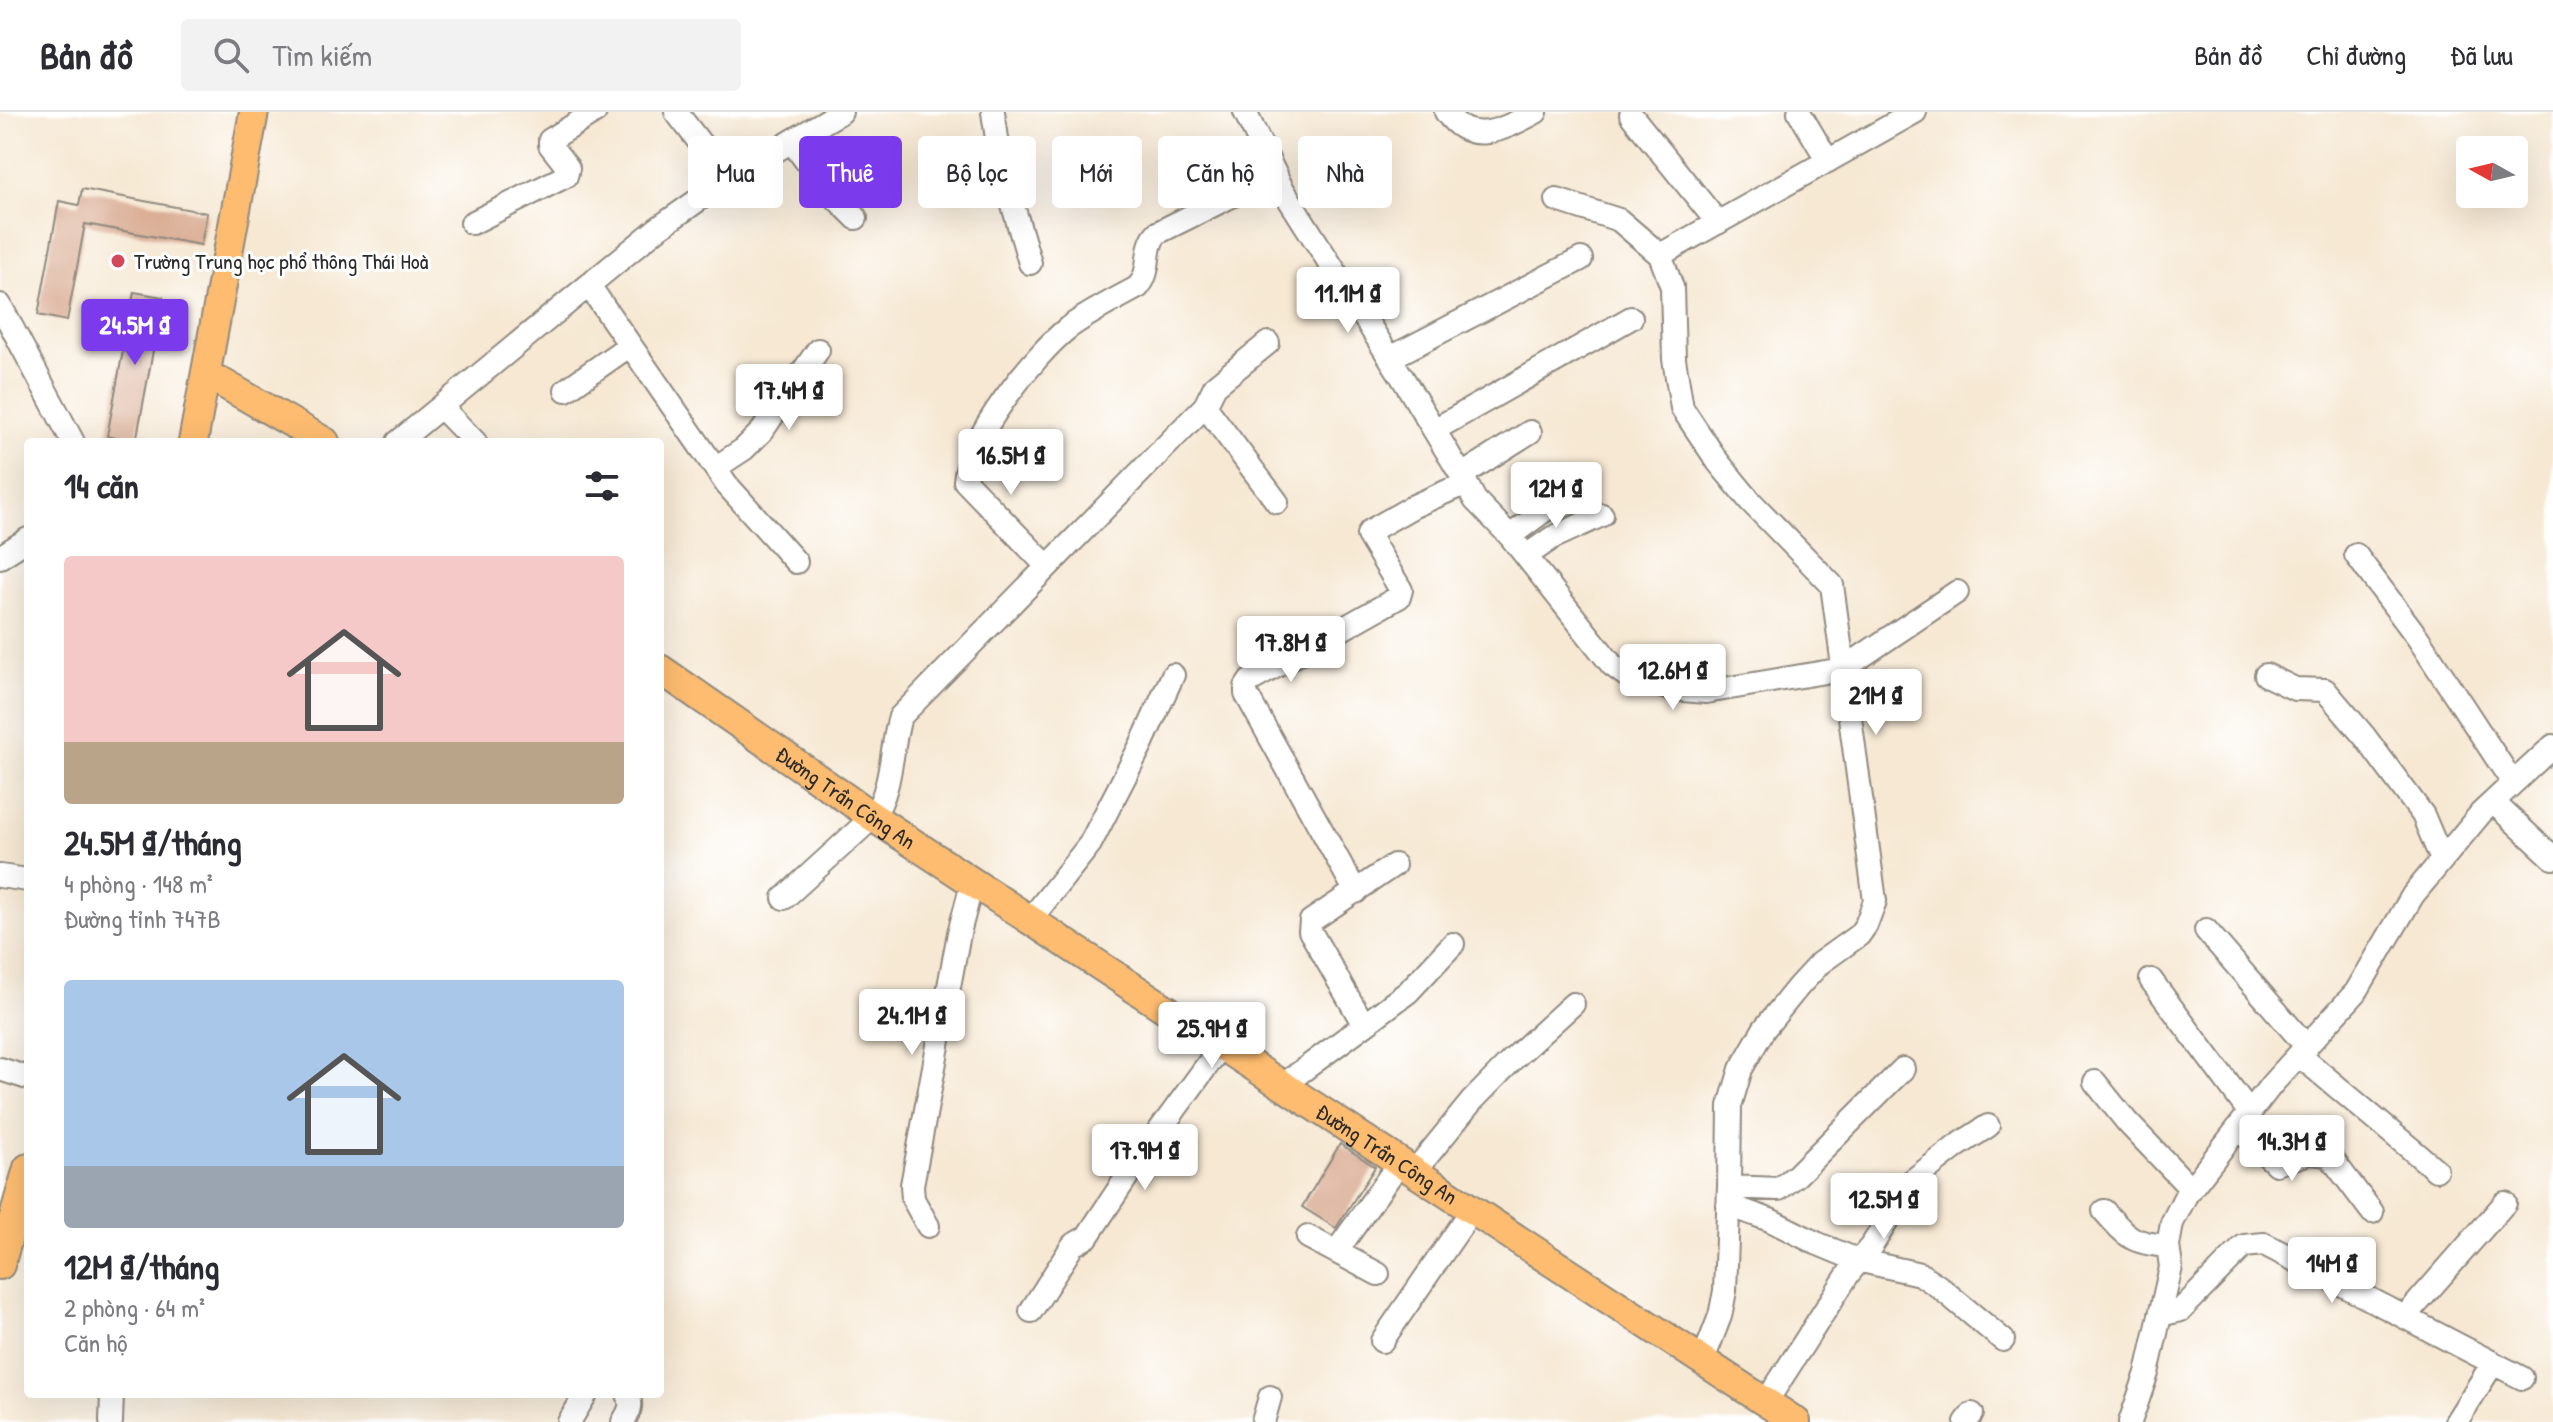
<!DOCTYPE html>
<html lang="vi">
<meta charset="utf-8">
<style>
:root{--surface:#fff;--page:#f2f2f3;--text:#2b2b33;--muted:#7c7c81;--line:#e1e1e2;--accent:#7c3aed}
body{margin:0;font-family:"Patrick Hand",sans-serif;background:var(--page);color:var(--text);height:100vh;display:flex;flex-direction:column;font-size:30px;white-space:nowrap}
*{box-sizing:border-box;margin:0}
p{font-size:26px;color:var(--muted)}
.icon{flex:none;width:44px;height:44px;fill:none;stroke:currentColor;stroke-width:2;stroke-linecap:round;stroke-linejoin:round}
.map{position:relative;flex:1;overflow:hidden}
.drawer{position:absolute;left:24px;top:326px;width:640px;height:960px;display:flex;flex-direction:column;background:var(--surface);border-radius:8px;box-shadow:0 8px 32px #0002}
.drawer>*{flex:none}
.banner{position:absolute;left:688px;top:24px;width:760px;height:72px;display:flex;gap:16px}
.needle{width:52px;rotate:278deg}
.fabs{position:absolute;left:2456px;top:24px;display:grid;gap:16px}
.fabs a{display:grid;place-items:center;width:72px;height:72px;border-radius:8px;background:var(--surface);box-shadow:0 8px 32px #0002;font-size:40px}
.price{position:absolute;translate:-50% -68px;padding:0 18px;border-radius:8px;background:#fff;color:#222;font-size:26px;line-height:52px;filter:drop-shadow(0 2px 4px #0008)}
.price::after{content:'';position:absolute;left:50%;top:48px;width:24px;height:18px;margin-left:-12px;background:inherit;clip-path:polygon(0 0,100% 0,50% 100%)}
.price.selected{background:var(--accent);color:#fff}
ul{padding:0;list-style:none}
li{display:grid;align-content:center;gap:16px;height:424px;padding:0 40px}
li span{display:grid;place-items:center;height:248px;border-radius:8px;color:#555}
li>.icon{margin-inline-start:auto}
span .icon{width:144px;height:144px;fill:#fffc;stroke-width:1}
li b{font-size:34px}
h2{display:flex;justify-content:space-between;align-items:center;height:96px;padding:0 40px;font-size:34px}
.pill{padding:0 28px;border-radius:8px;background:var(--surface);box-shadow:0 8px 32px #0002;font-size:28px;line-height:72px}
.pill.selected{background:var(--accent);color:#fff}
header{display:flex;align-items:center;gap:48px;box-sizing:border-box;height:112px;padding:0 40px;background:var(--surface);border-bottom:2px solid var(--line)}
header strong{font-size:38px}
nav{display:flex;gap:44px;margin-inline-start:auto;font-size:28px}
.search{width:560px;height:72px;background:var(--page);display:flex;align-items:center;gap:20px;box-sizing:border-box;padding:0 28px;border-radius:8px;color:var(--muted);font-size:30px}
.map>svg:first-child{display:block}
.building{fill:#daad94}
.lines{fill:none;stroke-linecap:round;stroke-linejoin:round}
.minor-casing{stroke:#908a7f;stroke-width:26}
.major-casing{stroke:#908a7f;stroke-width:32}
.minor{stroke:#fff;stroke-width:22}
.major{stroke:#fdbc70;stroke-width:28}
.poi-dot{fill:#d1495b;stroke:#fff;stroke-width:3}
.labels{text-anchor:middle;stroke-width:6;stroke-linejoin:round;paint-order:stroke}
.poi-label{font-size:22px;fill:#2b2b2b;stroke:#fff;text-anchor:start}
.street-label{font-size:22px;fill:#2b2b2b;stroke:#fff}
</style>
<header>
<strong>Bản đồ</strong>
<div class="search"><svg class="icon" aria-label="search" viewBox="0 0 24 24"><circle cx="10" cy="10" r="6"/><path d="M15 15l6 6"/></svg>Tìm kiếm</div>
<nav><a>Bản đồ</a><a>Chỉ đường</a><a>Đã lưu</a></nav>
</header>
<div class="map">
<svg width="2553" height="1310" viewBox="0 0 2553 1310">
<rect width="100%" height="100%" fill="#fff"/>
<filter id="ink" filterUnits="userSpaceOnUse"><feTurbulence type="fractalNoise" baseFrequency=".0125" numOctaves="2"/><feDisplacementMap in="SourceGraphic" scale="16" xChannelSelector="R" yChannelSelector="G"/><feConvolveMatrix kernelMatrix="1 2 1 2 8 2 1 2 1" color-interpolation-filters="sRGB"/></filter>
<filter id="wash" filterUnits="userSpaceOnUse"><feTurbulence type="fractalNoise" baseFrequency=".006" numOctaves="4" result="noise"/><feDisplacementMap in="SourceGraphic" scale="32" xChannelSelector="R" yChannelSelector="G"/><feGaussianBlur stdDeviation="1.8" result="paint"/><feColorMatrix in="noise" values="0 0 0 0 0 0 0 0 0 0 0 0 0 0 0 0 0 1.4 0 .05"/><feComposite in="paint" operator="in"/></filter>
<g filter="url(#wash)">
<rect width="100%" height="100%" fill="#f6e8d3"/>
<g id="blocks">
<path class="building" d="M82 77 207 101 201 133 85 112 67 209 38 203 59 89 79 93Z
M134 180 163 185 136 330 107 324Z
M1340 1032 1375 1055 1336 1116 1302 1095Z"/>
</g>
</g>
<g filter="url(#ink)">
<use href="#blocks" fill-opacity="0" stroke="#908a7f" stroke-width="2"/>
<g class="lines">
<defs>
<path id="minor" d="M676 0 728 67
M993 0 1001 53 1030 151
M1245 0 1282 76 1402 265 1466 371 1414 394 1370 419 1368 423 1401 478 1399 485 1250 569 1246 575V582L1356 780
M1446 0C1471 36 1504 17 1536 0
M1799 0 1828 49
M1631 3 1718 111
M792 30 826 76 856 106
M1557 88 1619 108 1660 143 1672 175 1674 247 1682 296 1718 350 1750 389 1832 473 1875 789 1866 813 1859 823 1820 851 1798 875 1764 917 1741 957 1730 994 1729 1075 1725 1179 1720 1204 1703 1248
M472 111 566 64 568 56 550 33V28L595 0
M1660 143 1915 0
M590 175 727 373 796 450
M0 193 73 330
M1390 246 1581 147
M566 278 630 233
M1205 294 1277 390
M441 295 475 330
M1434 318 1631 206
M398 330 657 117 728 67 841 0
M715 356 744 337 762 319 818 238
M1462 363 1530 320
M1466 371 1475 388 1510 424 1612 553 1627 564 1671 577 1706 580 1843 557 1957 480
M1510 424 1545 398 1580 377
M2356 443 2418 526 2513 671
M1526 444 1552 426 1602 403
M0 445 28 427
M1047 454 965 369C969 325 1034 243 1068 216 1090 200 1115 188 1138 175 1153 159 1143 136 1157 121L1276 62
M2266 563 2295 577 2325 578 2365 625 2423 703 2442 748
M2493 690 2553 746
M0 764 28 768
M784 786 873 705C893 675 890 638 900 605L1205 294 1215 274 1268 231
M1030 808 1090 732 1141 633 1173 563
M2206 818 2307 935
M2151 868 2250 1001
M1364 913 1408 880 1453 832
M2299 943 2436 1058
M0 957 28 966
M2095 970 2127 1010 2191 1077
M1283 973 1364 913 1310 819 1311 809 1394 753
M2238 1016 2276 1052 2309 1041 2329 1043 2372 1100
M1414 1060 1472 989 1513 947 1573 892
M1729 1075 1779 1077 1797 1063 1903 957
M1728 1093 1770 1108 1816 1131 1857 1148 1920 1162 1938 1174 2003 1228
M2104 1099C2128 1126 2132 1131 2168 1134
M928 1114 913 1087 912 1073 959 821 973 768
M1308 1125 1378 1162
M1336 1140 1400 1050
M1031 1199 1073 1133 1087 1125 1138 1048 1222 933
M2160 1203 2181 1198 2244 1134 2264 1132 2522 1266
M2405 1205 2505 1091
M1382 1229 1472 1098
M1766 1290 1849 1161 1872 1133 1912 1069 1957 1034 1988 1014
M111 1310 112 1282
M569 1310 586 1282
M623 1310C629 1300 633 1294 628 1282
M1263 1310 1270 1285
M1966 1310 1972 1302
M2130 1310 2147 1261 2171 1155 2168 1134 2172 1111 2186 1083 2272 972 2356 880 2413 783 2481 701 2553 634
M2456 1310 2493 1251"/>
<g id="major">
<path d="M206 264 219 269 325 330"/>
<path d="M193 330 254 0"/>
<path id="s1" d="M660 557 873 705 1796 1310"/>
<path d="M0 1153 28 1056"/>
</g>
</defs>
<use href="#minor" class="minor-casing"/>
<use href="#major" class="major-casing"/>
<use href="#minor" class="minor"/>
<use href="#major" class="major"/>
</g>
</g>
<circle class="poi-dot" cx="118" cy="149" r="8"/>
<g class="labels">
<g class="poi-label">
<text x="134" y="157">Trường Trung học phổ thông Thái Hoà</text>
</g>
<g class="street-label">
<text dy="8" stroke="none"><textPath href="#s1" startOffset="226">Đường Trần Công An</textPath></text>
<text dy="8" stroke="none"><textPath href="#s1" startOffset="874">Đường Trần Công An</textPath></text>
</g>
</g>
</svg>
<div class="fabs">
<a><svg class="needle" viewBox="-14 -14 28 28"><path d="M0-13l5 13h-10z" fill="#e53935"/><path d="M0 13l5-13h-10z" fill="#7c7c81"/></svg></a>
</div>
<b class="price" style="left:1348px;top:223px">11.1M ₫</b>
<b class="price selected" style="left:135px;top:255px">24.5M ₫</b>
<b class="price" style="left:789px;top:320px">17.4M ₫</b>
<b class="price" style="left:1011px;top:385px">16.5M ₫</b>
<b class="price" style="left:1556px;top:418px">12M ₫</b>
<b class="price" style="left:1291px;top:572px">17.8M ₫</b>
<b class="price" style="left:1673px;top:600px">12.6M ₫</b>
<b class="price" style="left:1876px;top:625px">21M ₫</b>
<b class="price" style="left:912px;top:945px">24.1M ₫</b>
<b class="price" style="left:1212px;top:958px">25.9M ₫</b>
<b class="price" style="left:2292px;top:1071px">14.3M ₫</b>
<b class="price" style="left:1145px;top:1080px">17.9M ₫</b>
<b class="price" style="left:1884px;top:1129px">12.5M ₫</b>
<b class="price" style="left:2332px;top:1193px">14M ₫</b>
<div class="banner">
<a class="pill">Mua</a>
<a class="pill selected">Thuê</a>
<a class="pill">Bộ lọc</a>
<a class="pill">Mới</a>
<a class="pill">Căn hộ</a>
<a class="pill">Nhà</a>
</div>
<section class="drawer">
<h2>14 căn<svg class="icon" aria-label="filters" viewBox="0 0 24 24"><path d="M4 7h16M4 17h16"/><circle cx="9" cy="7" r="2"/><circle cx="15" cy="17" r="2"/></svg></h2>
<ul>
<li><span style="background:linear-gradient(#f6c9c9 75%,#b9a48a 0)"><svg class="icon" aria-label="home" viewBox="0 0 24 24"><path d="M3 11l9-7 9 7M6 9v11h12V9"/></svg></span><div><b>24.5M ₫/tháng</b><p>4 phòng · 148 m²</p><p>Đường tỉnh 747B</p></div></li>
<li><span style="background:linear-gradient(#a9c7e8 75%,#9aa5b1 0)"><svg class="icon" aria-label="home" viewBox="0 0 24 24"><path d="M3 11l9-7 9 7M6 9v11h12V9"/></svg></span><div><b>12M ₫/tháng</b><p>2 phòng · 64 m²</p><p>Căn hộ</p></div></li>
</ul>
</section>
</div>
